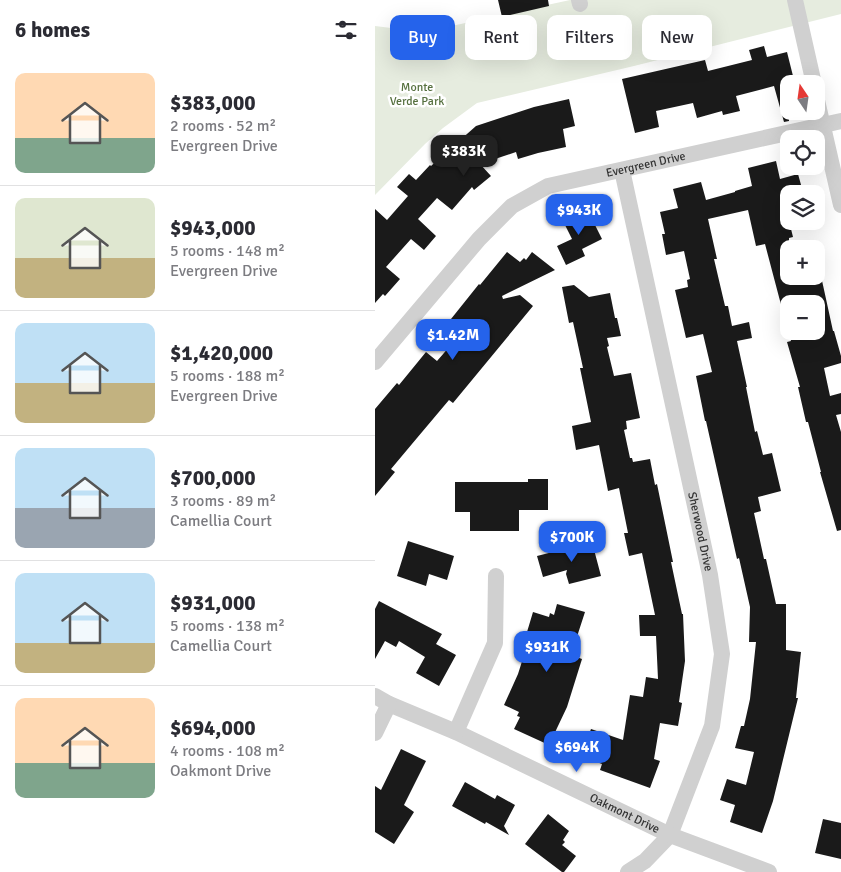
<!DOCTYPE html>
<meta charset="utf-8">
<style>
:root{--surface:#fff;--page:#f7f7f7;--text:#2b2b33;--muted:#7c7c81;--line:#e1e1e2;--accent:#2563eb}
body{margin:0;font-family:Signika,sans-serif;background:var(--page);color:var(--text);height:100vh;display:flex;flex-direction:column;font-size:19px;white-space:nowrap}
*{box-sizing:border-box;margin:0}
p{font-size:16px;color:var(--muted)}
.icon{flex:none;width:28px;height:28px;fill:none;stroke:currentColor;stroke-width:2;stroke-linecap:round;stroke-linejoin:round}
.map{position:relative;flex:1;overflow:hidden}
.panel{display:flex;flex-direction:column;background:var(--surface);width:375px}
.panel>*{flex:none}
.hud{position:absolute;left:15px;top:15px;width:375px;height:45px;display:flex;gap:10px}
.needle{width:32px;rotate:347deg}
.buttons{position:absolute;left:405px;top:75px;display:grid;gap:10px}
.buttons a{display:grid;place-items:center;width:45px;height:45px;border-radius:10px;background:var(--surface);box-shadow:0 5px 20px #0002;font-size:25px}
.price{position:absolute;translate:-50% -42px;padding:0 11px;border-radius:10px;background:var(--accent);color:#fff;font-size:16px;line-height:32px;filter:drop-shadow(0 1px 2px #0008)}
.price::after{content:'';position:absolute;left:50%;top:30px;width:15px;height:11px;margin-left:-8px;background:inherit;clip-path:polygon(0 0,100% 0,50% 100%)}
.price.on{background:#222;color:#fff}
ul{padding:0;list-style:none}
li{display:flex;align-items:center;gap:15px;height:125px;padding:0 15px}
li+li{border-top:1px solid var(--line)}
li span{display:grid;place-items:center;flex:none;width:140px;height:100px;border-radius:10px;color:#555}
li>.icon{margin-inline-start:auto}
span .icon{width:60px;height:60px;fill:#fffc;stroke-width:1}
li b{font-size:21px}
h2{display:flex;justify-content:space-between;align-items:center;height:60px;padding:0 15px;font-size:21px}
.pill{padding:0 18px;border-radius:10px;background:var(--surface);box-shadow:0 5px 20px #0002;font-size:18px;line-height:45px}
.pill.on{background:var(--accent);color:#fff}
main{display:flex;flex:1;min-height:0}
.map>svg:first-child{display:block}
.green{fill:#e6ecdf}
.building{fill:#1a1a1a}
.lines{fill:none;stroke-linecap:round;stroke-linejoin:round}
.street{stroke:#d0d0d0;stroke-width:16}
.labels{text-anchor:middle;stroke-width:5;stroke-linejoin:round;paint-order:stroke}
.park-label{font-size:12px;fill:#56703f;stroke:#fff}
.street-label{font-size:12px;fill:#333;stroke:#fff}
</style>
<main>
<section class="panel">
<h2>6 homes<svg class="icon" aria-label="filters" viewBox="0 0 24 24"><path d="M4 7h16M4 17h16"/><circle cx="9" cy="7" r="2"/><circle cx="15" cy="17" r="2"/></svg></h2>
<ul>
<li><span style="background:linear-gradient(#ffd9b3 65%,#7fa58c 0)"><svg class="icon" aria-label="home" viewBox="0 0 24 24"><path d="M3 11l9-7 9 7M6 9v11h12V9"/></svg></span><div><b>$383,000</b><p>2 rooms · 52 m²</p><p>Evergreen Drive</p></div></li>
<li><span style="background:linear-gradient(#dfe7d0 60%,#c2b280 0)"><svg class="icon" aria-label="home" viewBox="0 0 24 24"><path d="M3 11l9-7 9 7M6 9v11h12V9"/></svg></span><div><b>$943,000</b><p>5 rooms · 148 m²</p><p>Evergreen Drive</p></div></li>
<li><span style="background:linear-gradient(#bfe0f5 60%,#c2b280 0)"><svg class="icon" aria-label="home" viewBox="0 0 24 24"><path d="M3 11l9-7 9 7M6 9v11h12V9"/></svg></span><div><b>$1,420,000</b><p>5 rooms · 188 m²</p><p>Evergreen Drive</p></div></li>
<li><span style="background:linear-gradient(#bfe0f5 60%,#9aa5b1 0)"><svg class="icon" aria-label="home" viewBox="0 0 24 24"><path d="M3 11l9-7 9 7M6 9v11h12V9"/></svg></span><div><b>$700,000</b><p>3 rooms · 89 m²</p><p>Camellia Court</p></div></li>
<li><span style="background:linear-gradient(#bfe0f5 70%,#c2b280 0)"><svg class="icon" aria-label="home" viewBox="0 0 24 24"><path d="M3 11l9-7 9 7M6 9v11h12V9"/></svg></span><div><b>$931,000</b><p>5 rooms · 138 m²</p><p>Camellia Court</p></div></li>
<li><span style="background:linear-gradient(#ffd9b3 65%,#7fa58c 0)"><svg class="icon" aria-label="home" viewBox="0 0 24 24"><path d="M3 11l9-7 9 7M6 9v11h12V9"/></svg></span><div><b>$694,000</b><p>4 rooms · 108 m²</p><p>Oakmont Drive</p></div></li>
</ul>
</section>
<div class="map">
<svg width="466" height="872" viewBox="0 0 466 872">
<rect width="100%" height="100%" fill="#fff"/>
<path class="green" d="M195 0H466V14L259 66 102 103 68 128 50 144 0 195V26L49 32Z"/>
<path class="building" d="M123 0H173L174 6 127 17Z
M389 46 392 57 412 52 420 84H414V121L409 122 399 86 361 96 365 111 348 115 347 111 322 118 318 103 281 111 284 127 260 133 247 79 330 60 333 71 377 60 374 50Z
M194 99 200 126 188 129 191 147 163 153 143 159 141 152 105 164 116 176 99 190 97 187 77 210 62 198 43 219 61 236 49 250 36 239 11 267 25 279 10 296 8 294 0 303V209L12 220 33 196 22 187 34 174 41 180 55 165 56 166 101 126 159 107Z
M401 161 405 179 423 174 428 192 422 194H414V221L418 237 414 238V276H446L458 331H459L466 356V363L449 368 455 396 466 393V414L461 415 466 432V530L462 531 445 472H446L433 422H431L423 387H425L412 342 416 341 413 331H441V304H414V315L409 316 390 244 381 246 373 210 333 219 342 259H339L350 306H353L357 326 374 322 377 338 362 341 372 387H371L380 432 382 431 388 455 397 453 406 491 383 497 386 511 379 513 389 559H391L401 604H411V650L426 652 421 698H423L398 801 387 833 355 822 360 805 345 800 352 779 371 785 379 752 360 748 366 726H369L375 699 381 642H374L375 607 364 558 362 559 331 421H330L321 376 337 372 328 334 311 338 300 290 313 287 312 280 315 279 309 251 291 255 287 234H290L285 212 303 208 298 189 326 182 331 200 360 192V191L377 186 373 168Z
M211 207 227 239 207 249 210 256 191 265 182 246 197 239 187 219Z
M132 252 145 262 149 258 151 260 157 252 180 270 127 296 128 299 145 295 158 306 78 403 74 400 42 438 16 469 20 472 0 496V409L22 383 24 385 51 352 62 361 89 330 76 319 104 284 105 285Z
M199 285 214 297 235 293 240 318H242L246 336 232 338 234 346 232 347 239 376 256 373 265 418 251 421 252 429 249 430 255 458H257L258 462 275 459 280 485 282 484 298 562H296L307 614H308L310 661 304 702 307 703 303 726 285 723 279 759 285 761 275 788 225 770 227 764 206 756 216 729 248 740 255 695 268 697 271 677 283 679 281 636H265L264 615H280L267 553 254 556 249 533H253L244 488 233 491 224 445 201 450 197 426 216 422 205 368H208L198 322 194 323 187 287Z
M153 479H173V510H144V531H95V512H80V482H153Z
M33 541 79 556 72 580 54 574 51 586 22 576Z
M217 542 226 576 194 584 191 574 192 570 168 577 162 556Z
M4 601 67 634 61 644 81 655 64 686 41 673 50 657 24 641 21 647 10 641 0 659V609Z
M182 604 210 612 196 655 207 659 192 707 174 745 139 729 145 717 142 716 144 712 129 705 143 674 156 633 152 632 158 612 174 617 175 613 179 615Z
M26 749 51 761 29 805 39 812 19 844 0 832V786L6 790Z
M90 782 120 799 122 795 140 805 129 826 134 835 111 822 110 824 77 806Z
M173 814 194 831 188 840 190 842 187 845 201 856 189 872H187L150 844Z
M448 819 466 823V859L440 853Z"/>
<g class="lines">
<g class="street">
<path d="M204 0 205 4"/>
<path d="M420 0 439 84"/>
<path d="M441 96 466 205"/>
<path id="s1" d="M247 170 335 575 347 654 337 726 295 835 270 861 253 872"/>
<path id="s2" d="M0 362 104 239 137 206 173 186 466 121"/>
<path id="s3" d="M0 696 14 704 81 732 295 835 394 872"/>
<path d="M81 732 120 643 121 576"/>
<path d="M0 733 14 704"/>
</g>
</g>
<g class="labels">
<g class="park-label">
<text x="42" y="91">Monte<tspan x="42" dy="14">Verde Park</tspan></text>
</g>
<g class="street-label">
<text dy="4" stroke="none"><textPath href="#s2" startOffset="349">Evergreen Drive</textPath></text>
<text dy="4" stroke="none"><textPath href="#s1" startOffset="370">Sherwood Drive</textPath></text>
<text dy="4" stroke="none"><textPath href="#s3" startOffset="276">Oakmont Drive</textPath></text>
</g>
</g>
</svg>
<div class="buttons">
<a><svg class="needle" viewBox="-14 -14 28 28"><path d="M0-13l5 13h-10z" fill="#e53935"/><path d="M0 13l5-13h-10z" fill="#7c7c81"/></svg></a>
<a><svg class="icon" aria-label="locate" viewBox="0 0 24 24"><circle cx="12" cy="12" r="6"/><path d="M12 2v4M12 18v4M2 12h4M18 12h4"/></svg></a>
<a><svg class="icon" aria-label="layers" viewBox="0 0 24 24"><path d="M12 4l9 5-9 5-9-5zM3 14l9 5 9-5"/></svg></a>
<a>+</a>
<a>−</a>
</div>
<b class="price on" style="left:89px;top:177px">$383K</b>
<b class="price" style="left:204px;top:236px">$943K</b>
<b class="price" style="left:78px;top:361px">$1.42M</b>
<b class="price" style="left:197px;top:563px">$700K</b>
<b class="price" style="left:172px;top:673px">$931K</b>
<b class="price" style="left:202px;top:773px">$694K</b>
<div class="hud">
<a class="pill on">Buy</a>
<a class="pill">Rent</a>
<a class="pill">Filters</a>
<a class="pill">New</a>
</div>
</div>
</main>
